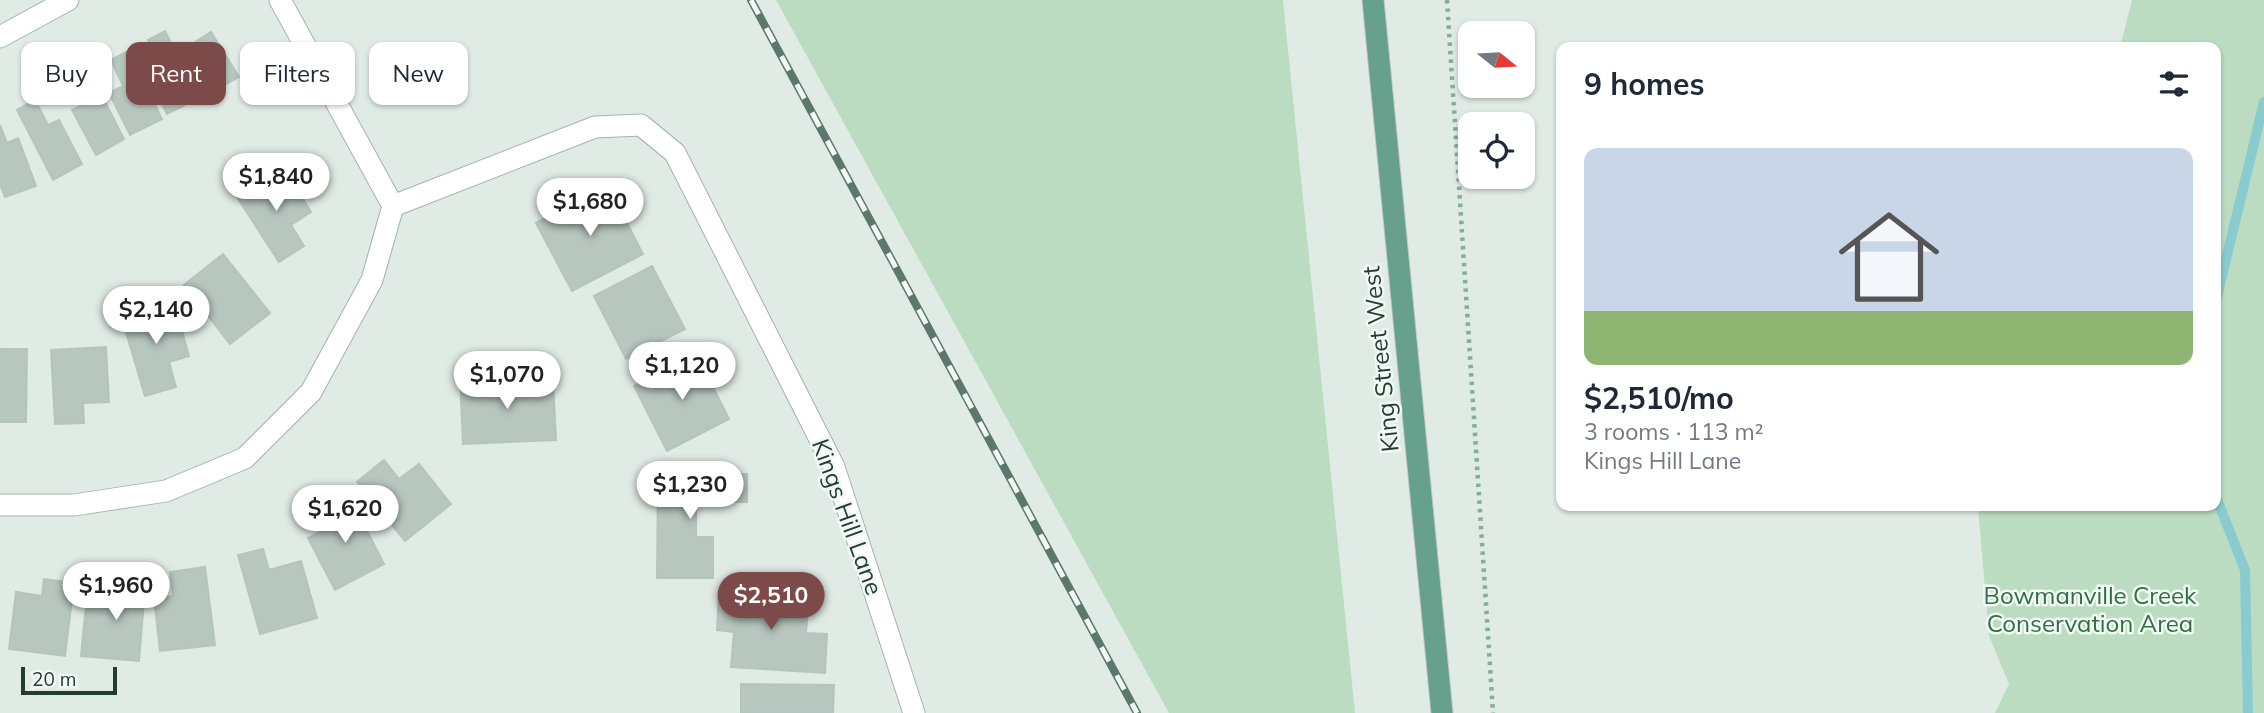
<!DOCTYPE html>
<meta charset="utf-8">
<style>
:root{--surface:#fff;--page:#f2f2f3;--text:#1f2937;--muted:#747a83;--line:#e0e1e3;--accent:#7c4a48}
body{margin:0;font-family:Mulish,sans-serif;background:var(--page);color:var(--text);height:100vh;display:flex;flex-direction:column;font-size:26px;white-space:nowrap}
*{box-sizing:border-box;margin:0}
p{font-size:23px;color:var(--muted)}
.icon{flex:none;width:38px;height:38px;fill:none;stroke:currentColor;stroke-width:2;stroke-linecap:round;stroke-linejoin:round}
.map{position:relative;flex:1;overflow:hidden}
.side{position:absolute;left:1556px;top:42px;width:665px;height:469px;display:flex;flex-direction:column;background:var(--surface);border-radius:14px;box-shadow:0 2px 5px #0004}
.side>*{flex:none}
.banner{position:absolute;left:21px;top:42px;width:665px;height:63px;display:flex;gap:14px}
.needle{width:46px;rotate:108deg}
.fabs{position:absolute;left:1458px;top:21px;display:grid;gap:14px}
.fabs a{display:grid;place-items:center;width:77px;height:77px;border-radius:14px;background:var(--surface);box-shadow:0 2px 5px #0004;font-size:35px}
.scale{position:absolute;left:21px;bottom:18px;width:96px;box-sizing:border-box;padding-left:7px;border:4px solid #223c32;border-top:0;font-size:19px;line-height:24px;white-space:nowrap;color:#223c32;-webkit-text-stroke:5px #f2f8f4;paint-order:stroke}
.price{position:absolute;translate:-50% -60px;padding:0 16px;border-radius:24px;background:#fff;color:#222;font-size:23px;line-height:46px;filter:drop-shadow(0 2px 4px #0008)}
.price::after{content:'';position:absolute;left:50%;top:42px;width:21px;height:16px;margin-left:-10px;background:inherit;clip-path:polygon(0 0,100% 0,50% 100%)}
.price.on{background:var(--accent);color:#fff}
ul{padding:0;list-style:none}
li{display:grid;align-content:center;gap:14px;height:371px;padding:0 28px}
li+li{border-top:2px solid var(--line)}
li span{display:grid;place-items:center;height:217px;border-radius:14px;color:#555}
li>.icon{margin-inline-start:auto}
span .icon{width:126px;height:126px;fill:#fffc;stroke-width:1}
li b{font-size:30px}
h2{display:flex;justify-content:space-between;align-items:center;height:84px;padding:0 28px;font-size:30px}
.tag{padding:0 24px;border-radius:14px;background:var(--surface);box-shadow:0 2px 5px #0004;font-size:24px;line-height:63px}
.tag.on{background:var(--accent);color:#fff}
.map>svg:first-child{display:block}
.green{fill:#bbdcc1}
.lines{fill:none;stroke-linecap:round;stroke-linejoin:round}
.stream{stroke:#8acbcf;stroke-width:10}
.building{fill:#b7c6bf;stroke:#b4c5bc;stroke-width:2}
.minor-casing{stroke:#a4b3ac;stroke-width:23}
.major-casing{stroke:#c1c8c6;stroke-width:23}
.path{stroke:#82ae9d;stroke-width:4.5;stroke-dasharray:3.5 5;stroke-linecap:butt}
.minor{stroke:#fff;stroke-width:21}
.major{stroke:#67a08c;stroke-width:21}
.rail-casing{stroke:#5c776e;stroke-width:8}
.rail{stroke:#f2f8f4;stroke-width:5;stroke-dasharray:16;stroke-linecap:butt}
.labels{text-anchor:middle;stroke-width:5;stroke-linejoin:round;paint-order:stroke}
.street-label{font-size:24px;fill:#223c32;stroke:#f2f8f4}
.park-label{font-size:24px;fill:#2d7142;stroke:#f2f8f4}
</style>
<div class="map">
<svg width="2264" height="713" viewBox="0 0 2264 713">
<rect width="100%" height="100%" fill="#e1ebe6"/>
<path class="green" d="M776 0H1283L1355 713H1169Z
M2132 0H2264V713H1995L2009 684 1989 636 1978 506H2216V47H2120Z"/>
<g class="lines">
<path class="stream" d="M2216 301 2264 102
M2216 497 2245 570 2248 713"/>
</g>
<path class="building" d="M165 31 199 98 167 114 146 73 161 65 148 40Z
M211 32 239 77 217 89 192 44Z
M128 51 162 119 130 135 109 93 123 86 111 60Z
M89 70 124 139 96 155 72 110 83 105 70 79Z
M35 100 48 125 59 120 82 164 53 180 17 110Z
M0 125 7 143 18 138 36 186 5 197 0 184Z
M283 168 311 212 291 225 304 246 279 262 237 197Z
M608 186 643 254 572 291 536 223Z
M223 254 270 313 230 344 184 285Z
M652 266 685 329 626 359 594 296Z
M174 303 189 356 169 362 176 387 145 396 122 319Z
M106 347 109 402 83 403 84 423 55 424 51 350Z
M0 349H27L26 422H0Z
M696 353 729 419 667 451 634 386Z
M479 375V384L553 380 556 440 463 444 460 376Z
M384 460 399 479 419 464 451 504 405 541 357 482Z
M658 474H747V502H696V537H713V578H657Z
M349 495 384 564 335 590 308 538 332 526 323 508Z
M263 549 269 570 301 561 317 618 260 634 238 555Z
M205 567 215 645 160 651 154 598 173 596 170 572Z
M117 575 146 577 139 661 81 656 87 595 115 597Z
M44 579 74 583 65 656 9 649 16 592 42 596Z
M719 590 809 595 806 633 827 634 825 673 731 667 734 632 717 630Z
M741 684 834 685 833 713H741Z"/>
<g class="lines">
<defs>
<path id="minor" d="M280 0 393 206
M0 37 68 0
M393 206 595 127 641 125 675 153 834 467 914 713
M0 505H74L166 491 245 458 311 392 372 280 393 206"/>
<path id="major" d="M1373 0 1442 713"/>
</defs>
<use href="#minor" class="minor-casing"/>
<use href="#major" class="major-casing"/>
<path class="path" d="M1447 0 1493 713"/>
<use href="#minor" class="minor"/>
<use href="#major" class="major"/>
<defs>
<path id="rail" d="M751 0 1137 713"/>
</defs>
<use href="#rail" class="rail-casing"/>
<use href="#rail" class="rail"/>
</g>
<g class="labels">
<g class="street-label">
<text transform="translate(1381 359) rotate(-96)" y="8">King Street West</text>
<text transform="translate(847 517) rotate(70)" y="8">Kings Hill Lane</text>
</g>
<g class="park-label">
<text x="2090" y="604">Bowmanville Creek<tspan x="2090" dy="28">Conservation Area</tspan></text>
</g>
</g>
</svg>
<div class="fabs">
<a><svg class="needle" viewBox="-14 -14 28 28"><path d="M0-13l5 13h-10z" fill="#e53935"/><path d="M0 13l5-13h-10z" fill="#747a83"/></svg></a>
<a><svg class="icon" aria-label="locate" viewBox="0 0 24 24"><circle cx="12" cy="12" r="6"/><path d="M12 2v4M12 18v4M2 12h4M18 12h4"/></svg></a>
</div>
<div class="scale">20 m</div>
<b class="price" style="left:276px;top:213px">$1,840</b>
<b class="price" style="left:590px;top:238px">$1,680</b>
<b class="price" style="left:156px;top:346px">$2,140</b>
<b class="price" style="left:682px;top:402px">$1,120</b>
<b class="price" style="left:507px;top:411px">$1,070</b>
<b class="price" style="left:690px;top:521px">$1,230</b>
<b class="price" style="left:345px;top:545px">$1,620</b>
<b class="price" style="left:116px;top:622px">$1,960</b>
<b class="price on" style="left:771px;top:632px">$2,510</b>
<div class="banner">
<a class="tag">Buy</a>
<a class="tag on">Rent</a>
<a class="tag">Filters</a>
<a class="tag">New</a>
</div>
<section class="side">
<h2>9 homes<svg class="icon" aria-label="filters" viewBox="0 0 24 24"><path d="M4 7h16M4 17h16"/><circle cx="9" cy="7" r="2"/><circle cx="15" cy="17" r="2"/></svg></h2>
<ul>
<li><span style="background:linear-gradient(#c9d6e8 75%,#8fb573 0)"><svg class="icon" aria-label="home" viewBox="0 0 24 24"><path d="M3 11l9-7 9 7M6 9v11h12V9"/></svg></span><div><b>$2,510/mo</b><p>3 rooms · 113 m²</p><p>Kings Hill Lane</p></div></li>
</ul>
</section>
</div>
